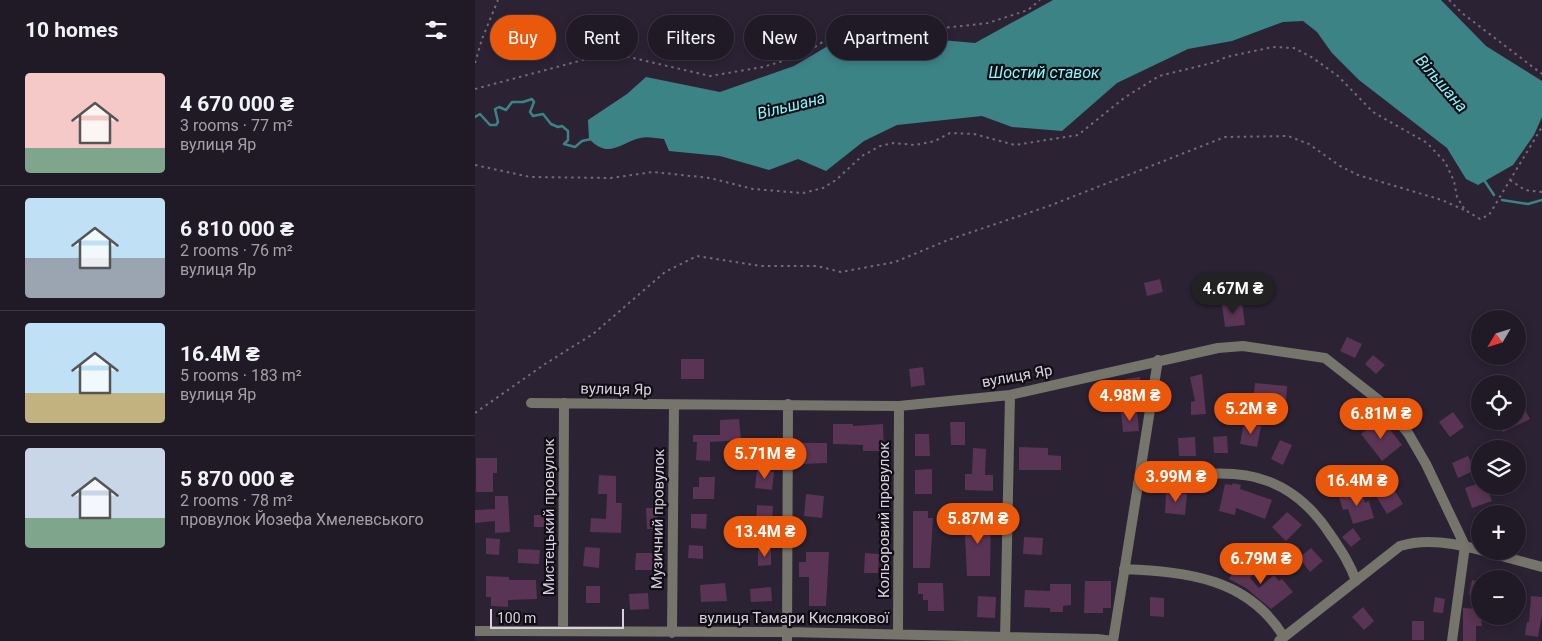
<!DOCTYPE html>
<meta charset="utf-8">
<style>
:root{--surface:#201a27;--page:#28232f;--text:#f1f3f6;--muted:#a2a1a7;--line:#3d3844;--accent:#ea580c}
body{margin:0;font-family:Roboto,sans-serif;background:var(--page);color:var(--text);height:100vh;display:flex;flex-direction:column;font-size:19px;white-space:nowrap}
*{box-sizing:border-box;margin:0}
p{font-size:16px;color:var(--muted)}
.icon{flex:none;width:28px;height:28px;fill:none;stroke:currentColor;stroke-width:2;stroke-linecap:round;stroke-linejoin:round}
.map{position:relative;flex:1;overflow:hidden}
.sheet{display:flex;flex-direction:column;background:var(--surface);width:475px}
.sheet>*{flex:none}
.banner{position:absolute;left:15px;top:15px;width:475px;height:45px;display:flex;gap:10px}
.needle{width:32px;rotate:232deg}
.controls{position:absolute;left:996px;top:310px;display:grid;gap:10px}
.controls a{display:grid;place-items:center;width:55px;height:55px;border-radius:50%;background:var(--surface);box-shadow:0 2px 8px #0003,0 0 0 1px var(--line);font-size:25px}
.scale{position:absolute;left:15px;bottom:12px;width:134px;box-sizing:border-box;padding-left:5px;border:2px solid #d7d1dd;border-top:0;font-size:14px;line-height:18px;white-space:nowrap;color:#d7d1dd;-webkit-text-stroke:4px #110d15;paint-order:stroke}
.price{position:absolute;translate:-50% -42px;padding:0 11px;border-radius:18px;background:var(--accent);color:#fff;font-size:16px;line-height:32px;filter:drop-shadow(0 1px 2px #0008)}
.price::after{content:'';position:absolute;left:50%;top:30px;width:15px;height:11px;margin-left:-8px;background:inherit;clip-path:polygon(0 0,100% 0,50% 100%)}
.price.active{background:#222;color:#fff}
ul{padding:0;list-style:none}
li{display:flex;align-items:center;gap:15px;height:125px;padding:0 25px}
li+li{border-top:1px solid var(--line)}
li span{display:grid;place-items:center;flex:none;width:140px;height:100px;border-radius:5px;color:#555}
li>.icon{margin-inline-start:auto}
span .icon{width:60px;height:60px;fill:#fffc;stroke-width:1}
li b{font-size:21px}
h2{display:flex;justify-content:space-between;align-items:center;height:60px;padding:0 25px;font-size:21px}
.tag{padding:0 18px;border-radius:22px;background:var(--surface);box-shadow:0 2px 8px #0003,0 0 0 1px var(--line);font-size:18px;line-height:45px}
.tag.active{background:var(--accent);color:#fff}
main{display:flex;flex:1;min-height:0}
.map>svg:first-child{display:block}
.water{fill:#3c8386}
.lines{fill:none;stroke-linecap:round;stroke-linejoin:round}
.stream{stroke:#3c8386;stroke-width:2.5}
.building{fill:#593454}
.path{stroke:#736b7a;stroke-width:2;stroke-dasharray:2.5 4;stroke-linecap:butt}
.minor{stroke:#75756b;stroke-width:10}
.labels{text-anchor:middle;stroke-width:4.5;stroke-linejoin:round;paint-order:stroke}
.street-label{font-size:15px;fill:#d7d1dd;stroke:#110d15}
.water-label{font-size:16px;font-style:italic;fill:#89f6fb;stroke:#110d15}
</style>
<main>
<section class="sheet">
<h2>10 homes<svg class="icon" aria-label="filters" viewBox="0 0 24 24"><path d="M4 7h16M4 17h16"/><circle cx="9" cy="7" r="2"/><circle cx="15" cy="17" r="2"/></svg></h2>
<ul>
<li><span style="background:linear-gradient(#f6c9c9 75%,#7fa58c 0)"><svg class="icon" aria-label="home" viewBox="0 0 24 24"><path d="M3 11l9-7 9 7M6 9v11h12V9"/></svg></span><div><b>4 670 000 ₴</b><p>3 rooms · 77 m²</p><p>вулиця Яр</p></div></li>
<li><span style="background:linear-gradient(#bfe0f5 60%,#9aa5b1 0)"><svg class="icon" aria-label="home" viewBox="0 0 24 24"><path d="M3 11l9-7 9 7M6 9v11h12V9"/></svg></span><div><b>6 810 000 ₴</b><p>2 rooms · 76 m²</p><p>вулиця Яр</p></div></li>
<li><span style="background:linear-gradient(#bfe0f5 70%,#c2b280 0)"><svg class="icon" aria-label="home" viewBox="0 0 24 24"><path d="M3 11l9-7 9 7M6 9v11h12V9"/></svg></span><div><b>16.4M ₴</b><p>5 rooms · 183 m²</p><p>вулиця Яр</p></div></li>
<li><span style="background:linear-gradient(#c9d6e8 70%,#7fa58c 0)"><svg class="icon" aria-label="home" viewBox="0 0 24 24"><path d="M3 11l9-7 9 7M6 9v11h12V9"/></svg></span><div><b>5 870 000 ₴</b><p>2 rooms · 78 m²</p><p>провулок Йозефа Хмелевського</p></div></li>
</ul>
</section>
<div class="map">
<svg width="1067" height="641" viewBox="0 0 1067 641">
<rect width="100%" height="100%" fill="#2b2234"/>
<path class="water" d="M578 0H966L1011 46 1067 81V117L1059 135 1038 165 1003 185 991 179 972 148 884 80 857 53 842 32 828 21 808 22 757 41 713 49 642 83 587 131 537 127 507 116 422 125 389 141 351 171 323 159 294 170 245 156 194 151 189 139C181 138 172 136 165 138 143 144 134 159 114 139L113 120 152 94 171 77 245 92 319 66 363 40 421 36 500 43Z"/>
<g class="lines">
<path class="stream" d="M0 117 5 114 15 125H21L23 122 20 109 24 107 31 110 37 102H48L57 99 59 102 55 112 58 116 68 114 76 124 83 127 87 126 93 131V140L89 144 100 147 107 141 116 139
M1009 180 1019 195
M1027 200 1053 204 1067 200"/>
</g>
<path class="building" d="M685 279 688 292 672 296 669 283Z
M767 303 770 325 750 327 747 305Z
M872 337 887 344 880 358 865 351Z
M898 355 910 365 901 374 890 364Z
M206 359H229V379H206Z
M448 367 450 385 436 387 434 369Z
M727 374 731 414 716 415V402L720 401 715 377Z
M665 377 667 394 652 396 650 379Z
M780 383 812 386 811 404 778 401Z
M1049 408 1055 419 1028 432 1023 421H1042V412Z
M662 411 664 431 648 432 646 412Z
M978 412 989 427 975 437 964 422Z
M906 418 927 445 907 461 886 434Z
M264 419 266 440 235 442V461L221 460 222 442H218V435H245V420Z
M475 422H490V445H476Z
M769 423 786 426 782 447 765 444Z
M358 424H378V426L408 424 409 451H388V445L358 444Z
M440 434H454L455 456H440Z
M752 436 753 453H739L738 437Z
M720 437 721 456H704L703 438Z
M805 440 817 445 808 465 796 459Z
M327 443H352V463L328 464Z
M544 447 573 448V455L586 456V470H544Z
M498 448 511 449 510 475H518V491L490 490V474H497Z
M993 456 1000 470 983 478 977 463Z
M1 458H22V473H18V492H1Z
M457 469V494H440V470Z
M282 470 299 472 297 490 280 488Z
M855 472 863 480 851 492 842 483Z
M124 475 141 476V503H147L146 533 115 532 116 518 131 519 132 494H123Z
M224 477H240L239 499H218V487H224Z
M758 483 766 485 765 489 797 500 790 519 761 508 760 515 744 511 750 484 757 485Z
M1005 483V486H1011L1017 501 997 508 990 488Z
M917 486 928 504 912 514 901 496Z
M886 490 890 503 894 501 899 518 878 524 873 509 868 510 864 497Z
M691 492 712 494 710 515 690 513Z
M331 494 349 496 347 518 329 516Z
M20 496H33L35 532 20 533V521L0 523V510L20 509Z
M282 505 298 506 297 524H281Z
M171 508H182L183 529H172Z
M438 511H453V518H458L455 568H438Z
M812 512 827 525 811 541 797 527Z
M216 514H232L231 529 216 528Z
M59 515H75V527H59Z
M516 516 515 576H492L489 517Z
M878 528 886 539 876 547 867 537Z
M549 537 568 538 567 555 548 554Z
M11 538 25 539 24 555 11 554Z
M214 545 228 546V559L213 558Z
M110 547 125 548 124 568 108 566Z
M836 548 848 561 835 572 824 558Z
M43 549 65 550 64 564 43 563Z
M296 549V565L283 566V550Z
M331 552H354L351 606H334V577H324V562H331Z
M161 553H183L182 570H160Z
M390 553 404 554 403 573H389Z
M767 556 775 560 772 565 780 570 775 578 784 588 799 575 804 581 807 579 818 592 796 609 771 588 754 579Z
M11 576 34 577V580H61L62 599 33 600V607L16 606V597H11Z
M997 580 1005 582V596L994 594Z
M610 581H636V608H628V613H609Z
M250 583 252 601 226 602 225 585Z
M443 583H468L469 611H453V600H448V594H443Z
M575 584H596V605L588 606V612H575V608L549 607 550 590 575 591Z
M111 586H125V603H111Z
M296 587 297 601 276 602 275 589Z
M173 593 174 609 155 610 154 594Z
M503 596 521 597 520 618 502 617Z
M1056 596 1067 597V615L1063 637 1050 635 1052 622H1054Z
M675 597 689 598V617L675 616Z
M960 597 970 599 968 613 958 612Z
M888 607 899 621 889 630 877 617Z
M988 608 1005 609 1007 626H1001V641H988Z
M937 621H949V640H937Z"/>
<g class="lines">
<path class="path" d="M974 0 987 13 1067 74
M0 63 7 39 23 0
M0 89 108 60 150 56 235 76 288 67 328 55 358 35 387 31H442L513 23 553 10 565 0
M0 165 55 177 136 178 178 172 235 178 278 189 328 193 348 188 361 180 387 156 405 146 419 143 440 145 460 141 475 133 499 134 540 145 603 135 649 98 684 76 741 62 751 57 798 47 819 48 838 58 863 76 898 112 952 143 970 162 979 181 982 197 990 210 1005 219 1014 215 1067 127
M1035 180 1050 190 1067 192
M0 413 70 364 118 334 190 272 222 256 286 266H342L366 272 420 262 473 240 574 206 750 137 813 136 834 144 865 166 883 175 967 200 989 210"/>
<path class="minor" d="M56 403 424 406 535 395 743 348 768 346 850 358 910 405 933 433 951 464 990 546 977 641
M663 483C741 470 805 458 855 534 865 549 875 563 881 581
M1008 551 1067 567
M649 569C713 572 773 578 809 637
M88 630 89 403
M0 631 312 632 622 639 638 641
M197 633 199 405
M423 634 424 406
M312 641 313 404
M530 641 535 395
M638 641 683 360
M804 641 925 546C950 538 980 543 1005 550"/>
</g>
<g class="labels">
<g class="street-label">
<text transform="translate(542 376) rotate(-10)" y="5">вулиця Яр</text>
<text transform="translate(141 389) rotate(1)" y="5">вулиця Яр</text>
<text transform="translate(74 517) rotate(-90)" y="5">Мистецький провулок</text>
<text transform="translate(183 519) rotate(-89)" y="5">Музичний провулок</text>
<text transform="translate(409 520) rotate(-90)" y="5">Кольоровий провулок</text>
<text x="319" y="623">вулиця Тамари Кислякової</text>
</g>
<g class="water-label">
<text x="569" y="78">Шостий ставок</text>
<text transform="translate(967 83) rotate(49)" y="6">Вільшана</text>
<text transform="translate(316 105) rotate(-14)" y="6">Вільшана</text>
</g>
</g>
</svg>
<div class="controls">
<a><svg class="needle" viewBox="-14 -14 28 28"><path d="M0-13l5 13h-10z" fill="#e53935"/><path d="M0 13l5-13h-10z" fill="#a2a1a7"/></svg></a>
<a><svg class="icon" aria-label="locate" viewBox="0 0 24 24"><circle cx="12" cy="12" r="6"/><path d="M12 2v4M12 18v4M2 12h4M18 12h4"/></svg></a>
<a><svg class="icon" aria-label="layers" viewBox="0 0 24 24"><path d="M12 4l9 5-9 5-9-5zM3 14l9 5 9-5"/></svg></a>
<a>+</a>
<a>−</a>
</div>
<div class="scale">100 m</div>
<b class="price active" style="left:758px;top:315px">4.67M ₴</b>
<b class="price" style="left:655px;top:422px">4.98M ₴</b>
<b class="price" style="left:776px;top:435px">5.2M ₴</b>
<b class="price" style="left:906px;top:440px">6.81M ₴</b>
<b class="price" style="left:290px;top:480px">5.71M ₴</b>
<b class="price" style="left:701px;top:503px">3.99M ₴</b>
<b class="price" style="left:882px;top:507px">16.4M ₴</b>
<b class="price" style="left:503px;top:545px">5.87M ₴</b>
<b class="price" style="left:290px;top:558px">13.4M ₴</b>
<b class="price" style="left:786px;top:585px">6.79M ₴</b>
<div class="banner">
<a class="tag active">Buy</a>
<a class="tag">Rent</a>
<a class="tag">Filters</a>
<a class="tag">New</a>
<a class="tag">Apartment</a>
</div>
</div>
</main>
